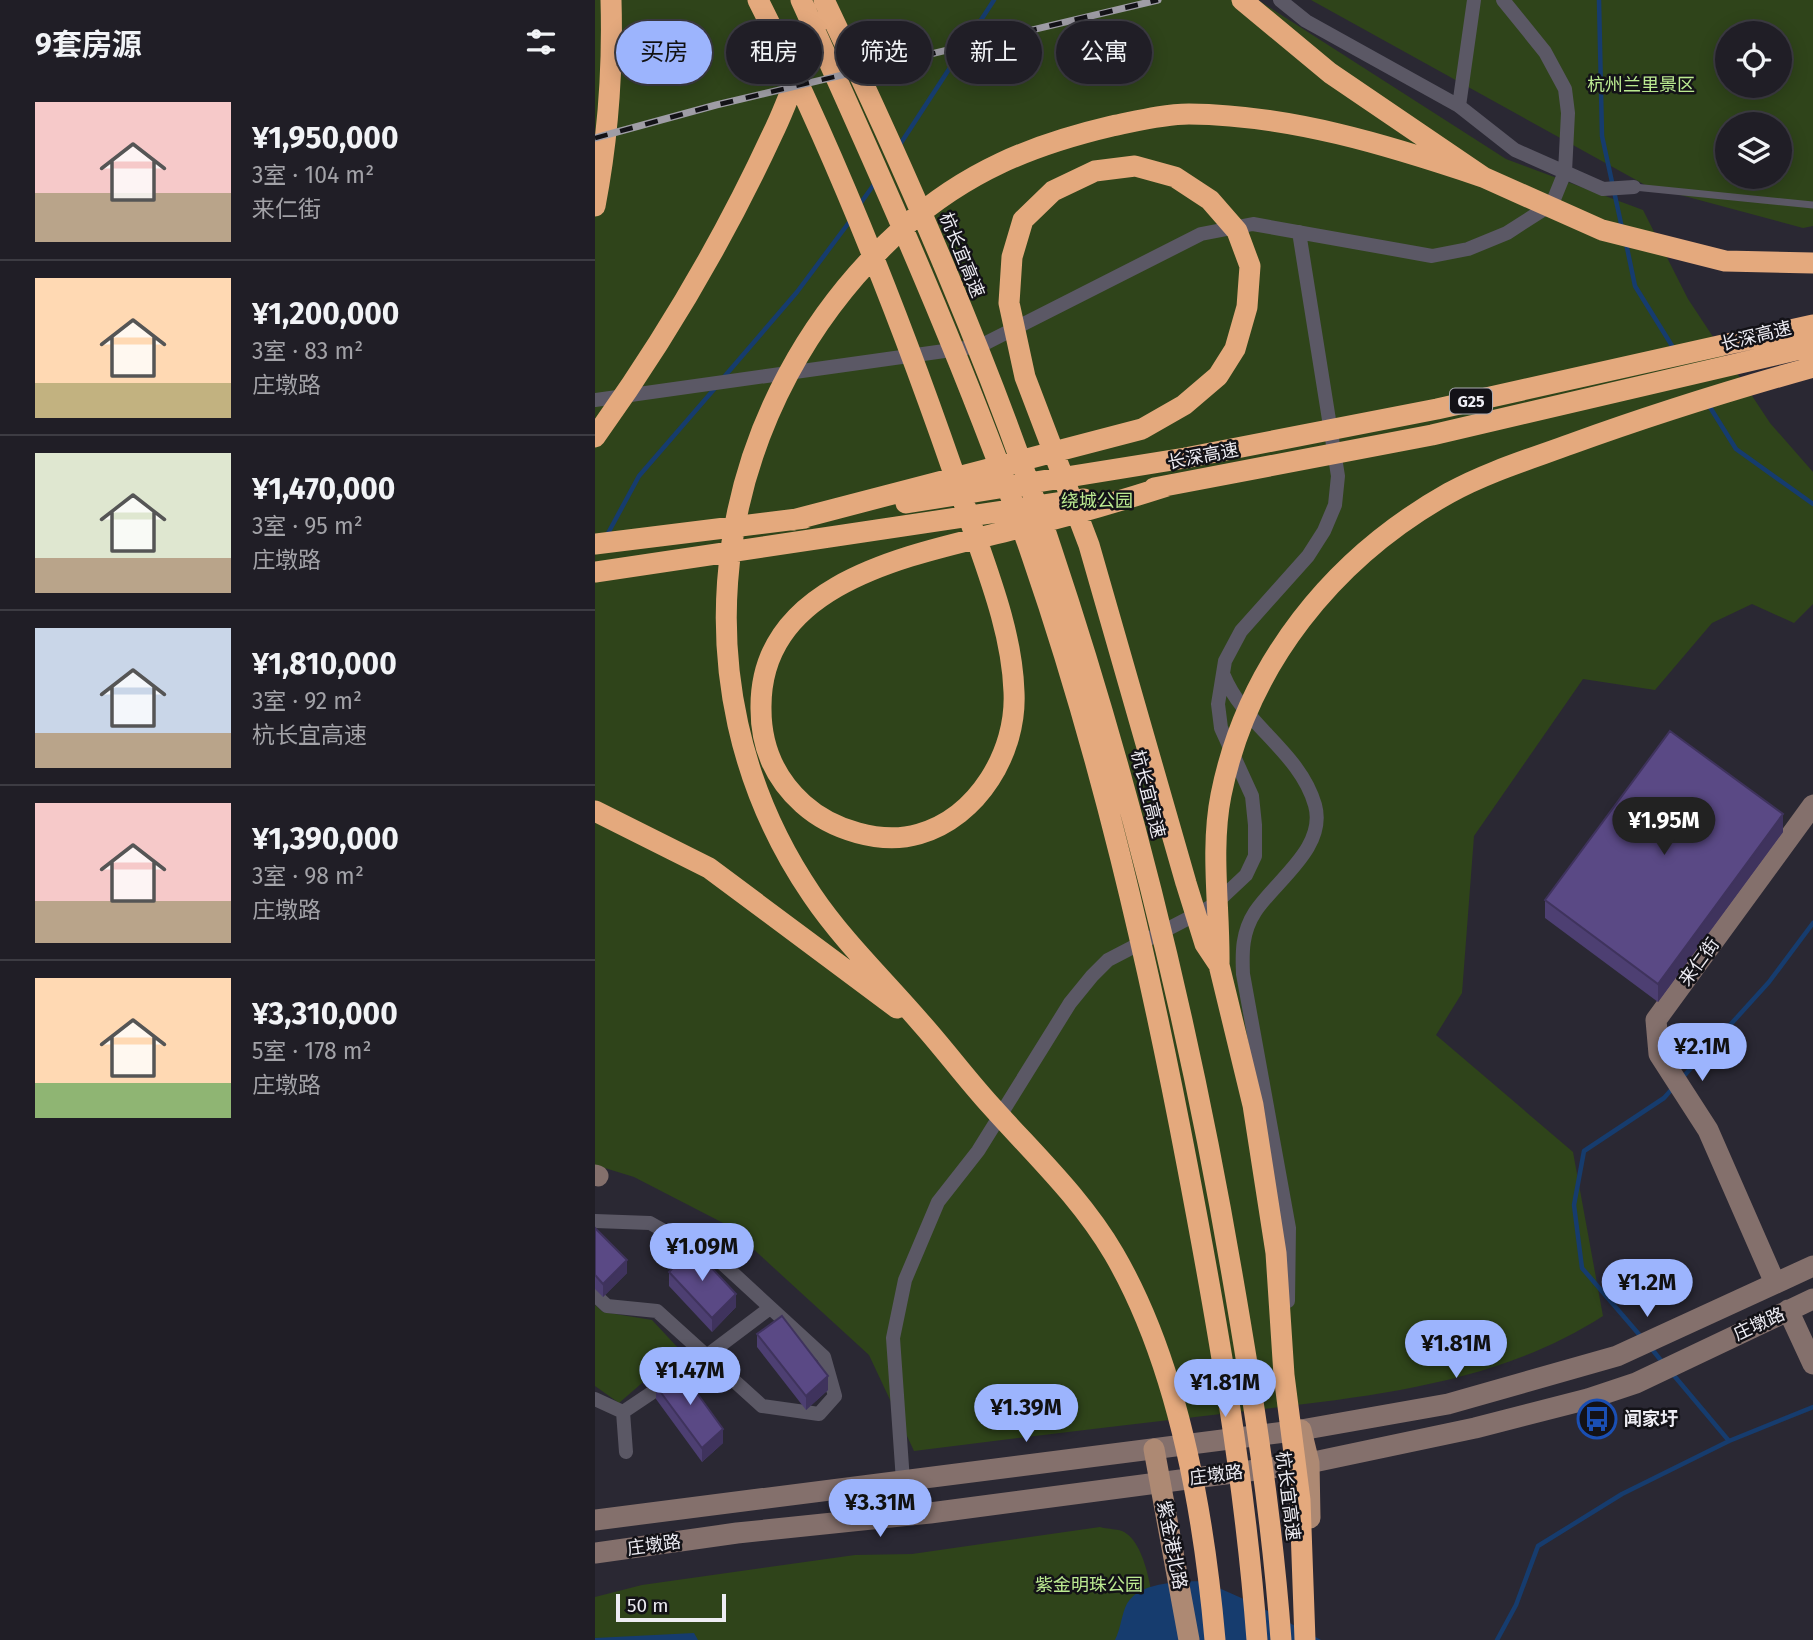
<!DOCTYPE html>
<html lang="zh">
<meta charset="utf-8">
<style>
:root{--surface:#201e26;--page:#2d2b32;--text:#f1f3f6;--muted:#a2a2a7;--line:#3d3c43;--accent:#9cb4fd}
body{margin:0;font-family:"Fira Sans","Noto Sans SC",sans-serif;background:var(--page);color:var(--text);height:100vh;display:flex;flex-direction:column;font-size:26px;white-space:nowrap}
*{box-sizing:border-box;margin:0}
p{font-size:23px;color:var(--muted)}
.icon{flex:none;width:38px;height:38px;fill:none;stroke:currentColor;stroke-width:2;stroke-linecap:round;stroke-linejoin:round}
.map{position:relative;flex:1;overflow:hidden}
.sheet{display:flex;flex-direction:column;background:var(--surface);width:595px}
.sheet>*{flex:none}
.banner{position:absolute;left:21px;top:21px;width:665px;height:63px;display:flex;gap:14px}
.buttons{position:absolute;left:1120px;top:21px;display:grid;gap:14px}
.buttons a{display:grid;place-items:center;width:77px;height:77px;border-radius:50%;background:var(--surface);box-shadow:0 4px 18px #0003,0 0 0 2px var(--line);font-size:35px}
.scale{position:absolute;left:21px;bottom:18px;width:110px;box-sizing:border-box;padding-left:7px;border:4px solid #edecf3;border-top:0;font-size:19px;line-height:24px;white-space:nowrap;color:#edecf3;-webkit-text-stroke:5px #131217;paint-order:stroke}
.price{position:absolute;translate:-50% -60px;padding:0 16px;border-radius:24px;background:var(--accent);color:#111;font-size:23px;line-height:46px;filter:drop-shadow(0 2px 4px #0008)}
.price::after{content:'';position:absolute;left:50%;top:42px;width:21px;height:16px;margin-left:-10px;background:inherit;clip-path:polygon(0 0,100% 0,50% 100%)}
.price.current{background:#222;color:#fff}
ul{padding:0;list-style:none}
li{display:flex;align-items:center;gap:21px;height:175px;padding:0 35px}
li+li{border-top:2px solid var(--line)}
li span{display:grid;place-items:center;flex:none;width:196px;height:140px;border-radius:0px;color:#555}
li>.icon{margin-inline-start:auto}
span .icon{width:84px;height:84px;fill:#fffc;stroke-width:1}
li b{font-size:30px}
h2{display:flex;justify-content:space-between;align-items:center;height:84px;padding:0 35px;font-size:30px}
.pill{padding:0 24px;border-radius:32px;background:var(--surface);box-shadow:0 4px 18px #0003,0 0 0 2px var(--line);font-size:24px;line-height:63px}
.pill.current{background:var(--accent);color:#111}
main{display:flex;flex:1;min-height:0}
.map>svg:first-child{display:block}
.green{fill:#2f441a;fill-rule:evenodd}
.water{fill:#163c6e}
.lines{fill:none;stroke-linecap:round;stroke-linejoin:round}
.stream{stroke:#163c6e;stroke-width:4.5}
.lane{stroke:#5b5865;stroke-width:7}
.street{stroke:#5b5865;stroke-width:14}
.secondary{stroke:#84706c;stroke-width:21}
.primary{stroke:#ad8973;stroke-width:21}
.highway{stroke:#e4a97d;stroke-width:21}
.rail-casing{stroke:#9f9da6;stroke-width:7}
.rail{stroke:#131217;stroke-width:4.5;stroke-dasharray:13;stroke-linecap:butt}
.wall{fill:#4d3f72}
.shaded-wall{fill:#3f335d}
.building{fill:#5a4985;stroke:#3f335d;stroke-width:2}
.labels{text-anchor:middle;stroke-width:5;stroke-linejoin:round;paint-order:stroke}
.shield{fill:#131217;stroke:#acabb1;stroke-width:2}
.shield-label{font-size:16px;font-weight:bold;fill:#edecf3}
.park-label{font-size:18px;fill:#bbea91;stroke:#131217}
.street-label{font-size:18px;fill:#edecf3;stroke:#131217}
.poi-label{font-size:18px;font-weight:bold;fill:#edecf3;stroke:#131217;text-anchor:start}
</style>
<main>
<section class="sheet">
<h2>9套房源<svg class="icon" aria-label="filters" viewBox="0 0 24 24"><path d="M4 7h16M4 17h16"/><circle cx="9" cy="7" r="2"/><circle cx="15" cy="17" r="2"/></svg></h2>
<ul>
<li><span style="background:linear-gradient(#f6c9c9 65%,#b9a48a 0)"><svg class="icon" aria-label="home" viewBox="0 0 24 24"><path d="M3 11l9-7 9 7M6 9v11h12V9"/></svg></span><div><b>¥1,950,000</b><p>3室 · 104 m²</p><p>来仁街</p></div></li>
<li><span style="background:linear-gradient(#ffd9b3 75%,#c2b280 0)"><svg class="icon" aria-label="home" viewBox="0 0 24 24"><path d="M3 11l9-7 9 7M6 9v11h12V9"/></svg></span><div><b>¥1,200,000</b><p>3室 · 83 m²</p><p>庄墩路</p></div></li>
<li><span style="background:linear-gradient(#dfe7d0 75%,#b9a48a 0)"><svg class="icon" aria-label="home" viewBox="0 0 24 24"><path d="M3 11l9-7 9 7M6 9v11h12V9"/></svg></span><div><b>¥1,470,000</b><p>3室 · 95 m²</p><p>庄墩路</p></div></li>
<li><span style="background:linear-gradient(#c9d6e8 75%,#b9a48a 0)"><svg class="icon" aria-label="home" viewBox="0 0 24 24"><path d="M3 11l9-7 9 7M6 9v11h12V9"/></svg></span><div><b>¥1,810,000</b><p>3室 · 92 m²</p><p>杭长宜高速</p></div></li>
<li><span style="background:linear-gradient(#f6c9c9 70%,#b9a48a 0)"><svg class="icon" aria-label="home" viewBox="0 0 24 24"><path d="M3 11l9-7 9 7M6 9v11h12V9"/></svg></span><div><b>¥1,390,000</b><p>3室 · 98 m²</p><p>庄墩路</p></div></li>
<li><span style="background:linear-gradient(#ffd9b3 75%,#8fb573 0)"><svg class="icon" aria-label="home" viewBox="0 0 24 24"><path d="M3 11l9-7 9 7M6 9v11h12V9"/></svg></span><div><b>¥3,310,000</b><p>5室 · 178 m²</p><p>庄墩路</p></div></li>
</ul>
</section>
<div class="map">
<svg width="1218" height="1640" viewBox="0 0 1218 1640">
<rect width="100%" height="100%" fill="#2a2833"/>
<path class="green" d="M0 0H663L911 159 1048 210 1093 299 1175 423 1218 472V604L1199 623 1157 604 1117 623 1060 690 988 679 879 836 867 993 841 1035 978 1152 1008 1316C895 1389 756 1398 626 1414 523 1426 421 1438 319 1451L274 1355 132 1225 39 1177 0 1165Z
M716 0H1218V226L1208 228 1052 186ZM1132 33H1185V86H1132ZM1132 124H1185V177H1132Z
M0 1305 8 1312 57 1320 85 1350 24 1403 0 1386Z
M505 1527C512 1529 521 1529 527 1531 555 1543 559 1613 563 1640H0V1597L47 1585 260 1555 317 1554Z"/>
<path class="water" d="M608 1581 660 1604 726 1640H520C525 1630 526 1619 530 1608 540 1581 584 1582 608 1581Z
M99 1633 103 1640H0V1638Z"/>
<g class="lines">
<path class="stream" d="M1004 0 1007 136 1027 228
M304 146 399 0
M265 204 280 183
M1031 243 1040 286 1079 349
M129 377 202 292 255 221
M1113 404 1141 449 1218 504
M11 537 44 476 121 387
M1088 1077 1174 982 1218 923
M1048 1339 987 1268 979 1205 989 1151 1069 1098 1077 1089
M1056 1348 1068 1363
M1076 1372 1134 1441
M902 1640 921 1605 943 1546 1027 1494 1134 1441 1218 1407"/>
<path class="lane" d="M1039 187 1218 205"/>
<path class="street" d="M685 0 711 21 864 106 920 150 1008 189 1039 187
M864 106 879 0
M0 400 385 346 606 234 658 224 837 256 873 249 912 233 957 204 970 172 973 113 970 89 950 52 908 0
M629 676C649 725 705 752 720 805 732 848 680 881 660 912 647 932 647 952 648 974L694 1228 693 1301
M0 1221 55 1223 128 1264 229 1357 240 1396 224 1414 167 1406 62 1311 12 1306 0 1295
M0 1399 28 1412 110 1357 175 1308
M28 1412 31 1452
M308 1481 298 1338 310 1280 343 1202 383 1151 475 1003 497 976 513 960 619 905 651 875 660 856V825L657 796 626 728 623 704 630 661 646 631 713 556 729 531 740 505 743 476 704 232"/>
<path class="secondary" d="M0 1175 3 1176
M1180 1283 1113 1130 1064 1054 1061 1020 1218 805
M1193 1310 1218 1364
M0 1520 706 1430 853 1404 1022 1356 1218 1266
M0 1553 142 1533 335 1513 714 1463 880 1428 993 1399 1041 1383 1218 1299"/>
<path class="primary" d="M706 1430 714 1463 715 1518
M559 1449 594 1640"/>
<path class="highway" d="M163 0C244 160 310 330 368 500 388 561 417 627 419 692 422 752 383 817 324 834 286 845 237 830 208 804 179 778 166 747 166 709 164 579 322 554 420 529 471 517 522 502 572 486
M206 0C289 183 371 366 437 556 505 753 553 959 592 1164 622 1321 650 1480 662 1640
M229 0C314 178 394 361 456 548 535 784 595 1029 637 1274 658 1395 677 1517 686 1640
M647 0 735 73 888 177 1007 230 1130 261 1218 263
M0 206C13 138 18 69 16 0
M0 437C68 342 128 241 177 135 195 99 207 59 222 22
M559 488 837 435 1218 346
M311 503 590 458 842 409 1218 325
M198 520 547 429 589 405 623 376 640 349 652 307 655 266 642 231 615 200 580 177 540 166 500 171 458 191 428 220 417 257 414 303 430 377 494 545 591 883 610 944 624 965 658 1105 681 1253 689 1375 705 1500 710 1640
M0 544 210 518
M0 572 489 499
M0 811 114 868 302 1008
M624 965C625 910 615 850 626 795 652 665 738 558 854 493 892 472 935 459 976 444 1056 415 1136 390 1218 367
M620 1640C609 1514 583 1364 519 1254 486 1198 441 1156 398 1108 373 1081 351 1051 326 1023 290 981 248 941 217 895 71 681 118 398 309 227 371 172 436 145 517 126 542 121 568 114 594 114 695 115 793 145 888 177"/>
<defs>
<path id="rail" d="M0 138 121 105 563 0"/>
</defs>
<use href="#rail" class="rail-casing"/>
<use href="#rail" class="rail"/>
</g>
<path class="wall" d="M1188 832 1063 1002 950 918V900Z
M0 1228 32 1273 8 1297 0 1289Z
M74 1272 141 1307 117 1332 74 1286Z
M162 1334 233 1390 211 1410 162 1347Z
M61 1386 128 1443 107 1462 61 1399Z"/>
<path class="shaded-wall" d="M1188 814V832L1063 1002V984Z
M32 1260V1273L8 1297V1284Z
M141 1294V1307L117 1332V1318Z
M233 1376V1390L211 1410V1396Z
M128 1429V1443L107 1462V1448Z"/>
<path class="building" d="M1075 731 1188 814 1063 984 950 900Z
M0 1228 32 1260 8 1284 0 1275Z
M98 1248 141 1294 117 1318 74 1272Z
M187 1316 233 1376 211 1396 162 1334Z
M83 1367 128 1429 107 1448 61 1386Z"/>
<defs>
<symbol id="bus-ring" viewBox="-11 -11 22 22"><circle r="9.5" fill="#131217" stroke="#1a4fb4" stroke-width="1.5"/><path d="M-5-6H5V4H4V6H2V4H-2V6H-4V4H-5ZM-3.5-4V0h7V-4ZM-3.5 1.2v1.5H-2V1.2ZM2 1.2v1.5H3.5V1.2Z" fill="#1a4fb4"/></symbol>
</defs>
<g fill-rule="evenodd">
<use href="#bus-ring" x="980" y="1397" width="44" height="44"/>
</g>
<g class="labels">
<rect class="shield" x="855" y="388.5" width="42" height="25" rx="5"/>
<g class="shield-label">
<text x="876" y="407">G25</text>
</g>
<g class="park-label">
<text x="1046" y="91">杭州兰里景区</text>
<text x="502" y="507">绕城公园</text>
<text x="494" y="1591">紫金明珠公园</text>
</g>
<g class="street-label">
<text transform="translate(367 255) rotate(68)" y="6">杭长宜高速</text>
<text transform="translate(1161 336) rotate(-14)" y="6">长深高速</text>
<text transform="translate(608 456) rotate(-11)" y="6">长深高速</text>
<text transform="translate(553 794) rotate(76)" y="6">杭长宜高速</text>
<text transform="translate(1104 962) rotate(-54)" y="6">来仁街</text>
<text transform="translate(1164 1324) rotate(-25)" y="6">庄墩路</text>
<text transform="translate(621 1475) rotate(-7)" y="6">庄墩路</text>
<text transform="translate(693 1496) rotate(83)" y="6">杭长宜高速</text>
<text transform="translate(59 1545) rotate(-8)" y="6">庄墩路</text>
<text transform="translate(577 1545) rotate(79)" y="6">紫金港北路</text>
</g>
<g class="poi-label">
<text x="1029" y="1425">闻家圩</text>
</g>
</g>
</svg>
<div class="buttons">
<a><svg class="icon" aria-label="locate" viewBox="0 0 24 24"><circle cx="12" cy="12" r="6"/><path d="M12 2v4M12 18v4M2 12h4M18 12h4"/></svg></a>
<a><svg class="icon" aria-label="layers" viewBox="0 0 24 24"><path d="M12 4l9 5-9 5-9-5zM3 14l9 5 9-5"/></svg></a>
</div>
<div class="scale">50 m</div>
<b class="price current" style="left:1069px;top:857px">¥1.95M</b>
<b class="price" style="left:1107px;top:1083px">¥2.1M</b>
<b class="price" style="left:107px;top:1283px">¥1.09M</b>
<b class="price" style="left:1052px;top:1319px">¥1.2M</b>
<b class="price" style="left:861px;top:1380px">¥1.81M</b>
<b class="price" style="left:95px;top:1407px">¥1.47M</b>
<b class="price" style="left:630px;top:1419px">¥1.81M</b>
<b class="price" style="left:431px;top:1444px">¥1.39M</b>
<b class="price" style="left:285px;top:1539px">¥3.31M</b>
<div class="banner">
<a class="pill current">买房</a>
<a class="pill">租房</a>
<a class="pill">筛选</a>
<a class="pill">新上</a>
<a class="pill">公寓</a>
</div>
</div>
</main>
